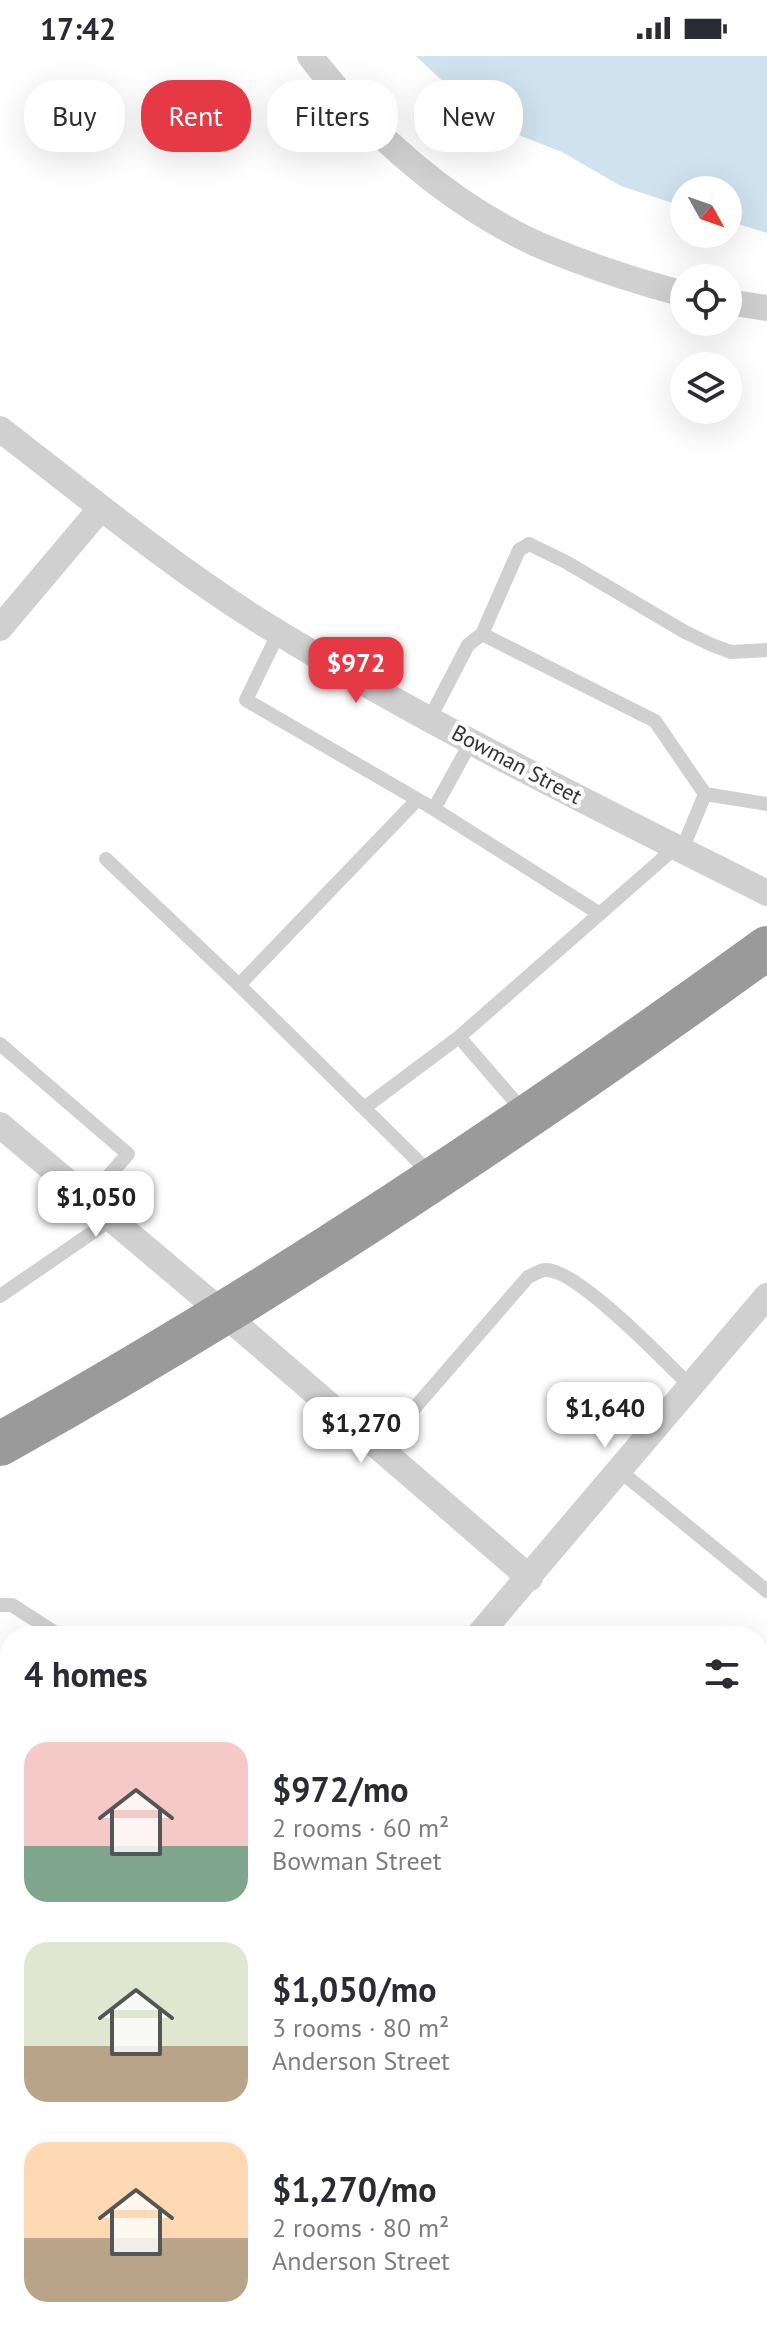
<!DOCTYPE html>
<meta charset="utf-8">
<style>
:root{--surface:#fff;--page:#f2f2f3;--text:#2b2b33;--muted:#7c7c81;--accent:#e63946}
body{margin:0;font-family:"PT Sans",sans-serif;background:var(--page);color:var(--text);height:100vh;display:flex;flex-direction:column;font-size:30px;white-space:nowrap}
*{box-sizing:border-box;margin:0}
p{font-size:26px;color:var(--muted)}
.icon{flex:none;width:44px;height:44px;fill:none;stroke:currentColor;stroke-width:2;stroke-linecap:round;stroke-linejoin:round}
.map{position:relative;flex:1;overflow:hidden}
.drawer{position:absolute;left:0px;top:1570px;width:768px;height:714px;display:flex;flex-direction:column;background:var(--surface);border-radius:32px 32px 0 0;box-shadow:0 8px 32px #0002}
.drawer>*{flex:none}
.top-card{position:absolute;left:24px;top:24px;width:720px;height:72px;display:flex;gap:16px}
.needle{width:52px;rotate:130deg}
.fabs{position:absolute;left:670px;top:120px;display:grid;gap:16px}
.fabs a{display:grid;place-items:center;width:72px;height:72px;border-radius:50%;background:var(--surface);box-shadow:0 8px 32px #0002;font-size:40px}
.price{position:absolute;translate:-50% -68px;padding:0 18px;border-radius:16px;background:#fff;color:#222;font-size:26px;line-height:52px;filter:drop-shadow(0 2px 4px #0008)}
.price::after{content:'';position:absolute;left:50%;top:48px;width:24px;height:18px;margin-left:-12px;background:inherit;clip-path:polygon(0 0,100% 0,50% 100%)}
.price.selected{background:var(--accent);color:#fff}
ul{padding:0;list-style:none}
li{display:flex;align-items:center;gap:24px;height:200px;padding:0 24px}
li span{display:grid;place-items:center;flex:none;width:224px;height:160px;border-radius:24px;color:#555}
li>.icon{margin-inline-start:auto}
span .icon{width:96px;height:96px;fill:#fffc;stroke-width:1}
li b{font-size:34px}
h2{display:flex;justify-content:space-between;align-items:center;height:96px;padding:0 24px;font-size:34px}
.chip{padding:0 28px;border-radius:32px;background:var(--surface);box-shadow:0 8px 32px #0002;font-size:28px;line-height:72px}
.chip.selected{background:var(--accent);color:#fff}
.status{display:flex;justify-content:space-between;align-items:center;height:56px;padding:0 40px;background:var(--surface);direction:ltr}
.status svg{height:22px;fill:currentColor}
.map>svg:first-child{display:block}
.water{fill:#cfe2ee}
.lines{fill:none;stroke-linecap:round;stroke-linejoin:round}
.lane{stroke:#d0d0d0;stroke-width:14}
.street{stroke:#d0d0d0;stroke-width:26}
.highway{stroke:#9a9a9a;stroke-width:44}
.labels{text-anchor:middle;stroke-width:8;stroke-linejoin:round;paint-order:stroke}
.street-label{font-size:22px;fill:#333;stroke:#fff}
</style>
<div class="status"><b>17:42</b><svg viewBox="0 0 49 12"><path d="M0 12V9h3v3zM5 12V6h3v6zM10 12V3h3v9zM15 12V0h3v12zM26 1h20v11H26zM47 4h2v5h-2z"/></svg></div>
<div class="map">
<svg width="767" height="2283" viewBox="0 0 767 2283">
<rect width="100%" height="100%" fill="#fff"/>
<path class="water" d="M416 0H767V177L728 165V134H684V151L621 130 562 96 511 76 453 35Z"/>
<g class="lines">
<path class="lane" d="M279 576 246 644 434 753
M482 578 519 494 529 488 566 506 685 576 712 589 731 596 767 594
M430 662 468 589 482 578 655 665 705 738 682 794
M472 684 434 753 600 858
M705 738 767 748
M417 744 239 929 432 1119
M106 803 239 929
M0 988 128 1098 88 1143
M364 1052 459 981
M525 1057 459 981 676 791
M0 1240 112 1163
M380 1392 528 1221C533 1219 540 1214 545 1214 575 1211 666 1306 689 1329
M620 1415 767 1535
M0 1549H12L60 1580
M758 1766 767 1764
M0 1823 10 1832"/>
<path class="street" d="M310 0C370 78 449 148 539 189 586 209 635 225 684 238
M728 246 767 252
M0 373C88 441 175 513 269 571 429 669 600 753 767 837
M0 572 101 452
M0 1069 224 1258 530 1522
M478 1580 767 1240
M0 1948 10 1956
M0 2144 10 2132
M402 2274 412 2283"/>
<path class="highway" d="M0 1388C266 1240 520 1071 767 892"/>
</g>
<g class="labels">
<g class="street-label">
<text transform="translate(517 708) rotate(28)" y="8">Bowman Street</text>
</g>
</g>
</svg>
<div class="fabs">
<a><svg class="needle" viewBox="-14 -14 28 28"><path d="M0-13l5 13h-10z" fill="#e53935"/><path d="M0 13l5-13h-10z" fill="#7c7c81"/></svg></a>
<a><svg class="icon" aria-label="locate" viewBox="0 0 24 24"><circle cx="12" cy="12" r="6"/><path d="M12 2v4M12 18v4M2 12h4M18 12h4"/></svg></a>
<a><svg class="icon" aria-label="layers" viewBox="0 0 24 24"><path d="M12 4l9 5-9 5-9-5zM3 14l9 5 9-5"/></svg></a>
</div>
<b class="price selected" style="left:356px;top:649px">$972</b>
<b class="price" style="left:96px;top:1183px">$1,050</b>
<b class="price" style="left:605px;top:1394px">$1,640</b>
<b class="price" style="left:361px;top:1409px">$1,270</b>
<div class="top-card">
<a class="chip">Buy</a>
<a class="chip selected">Rent</a>
<a class="chip">Filters</a>
<a class="chip">New</a>
</div>
<section class="drawer">
<h2>4 homes<svg class="icon" aria-label="filters" viewBox="0 0 24 24"><path d="M4 7h16M4 17h16"/><circle cx="9" cy="7" r="2"/><circle cx="15" cy="17" r="2"/></svg></h2>
<ul>
<li><span style="background:linear-gradient(#f6c9c9 65%,#7fa58c 0)"><svg class="icon" aria-label="home" viewBox="0 0 24 24"><path d="M3 11l9-7 9 7M6 9v11h12V9"/></svg></span><div><b>$972/mo</b><p>2 rooms · 60 m²</p><p>Bowman Street</p></div></li>
<li><span style="background:linear-gradient(#dfe7d0 65%,#b9a48a 0)"><svg class="icon" aria-label="home" viewBox="0 0 24 24"><path d="M3 11l9-7 9 7M6 9v11h12V9"/></svg></span><div><b>$1,050/mo</b><p>3 rooms · 80 m²</p><p>Anderson Street</p></div></li>
<li><span style="background:linear-gradient(#ffd9b3 60%,#b9a48a 0)"><svg class="icon" aria-label="home" viewBox="0 0 24 24"><path d="M3 11l9-7 9 7M6 9v11h12V9"/></svg></span><div><b>$1,270/mo</b><p>2 rooms · 80 m²</p><p>Anderson Street</p></div></li>
</ul>
</section>
</div>
